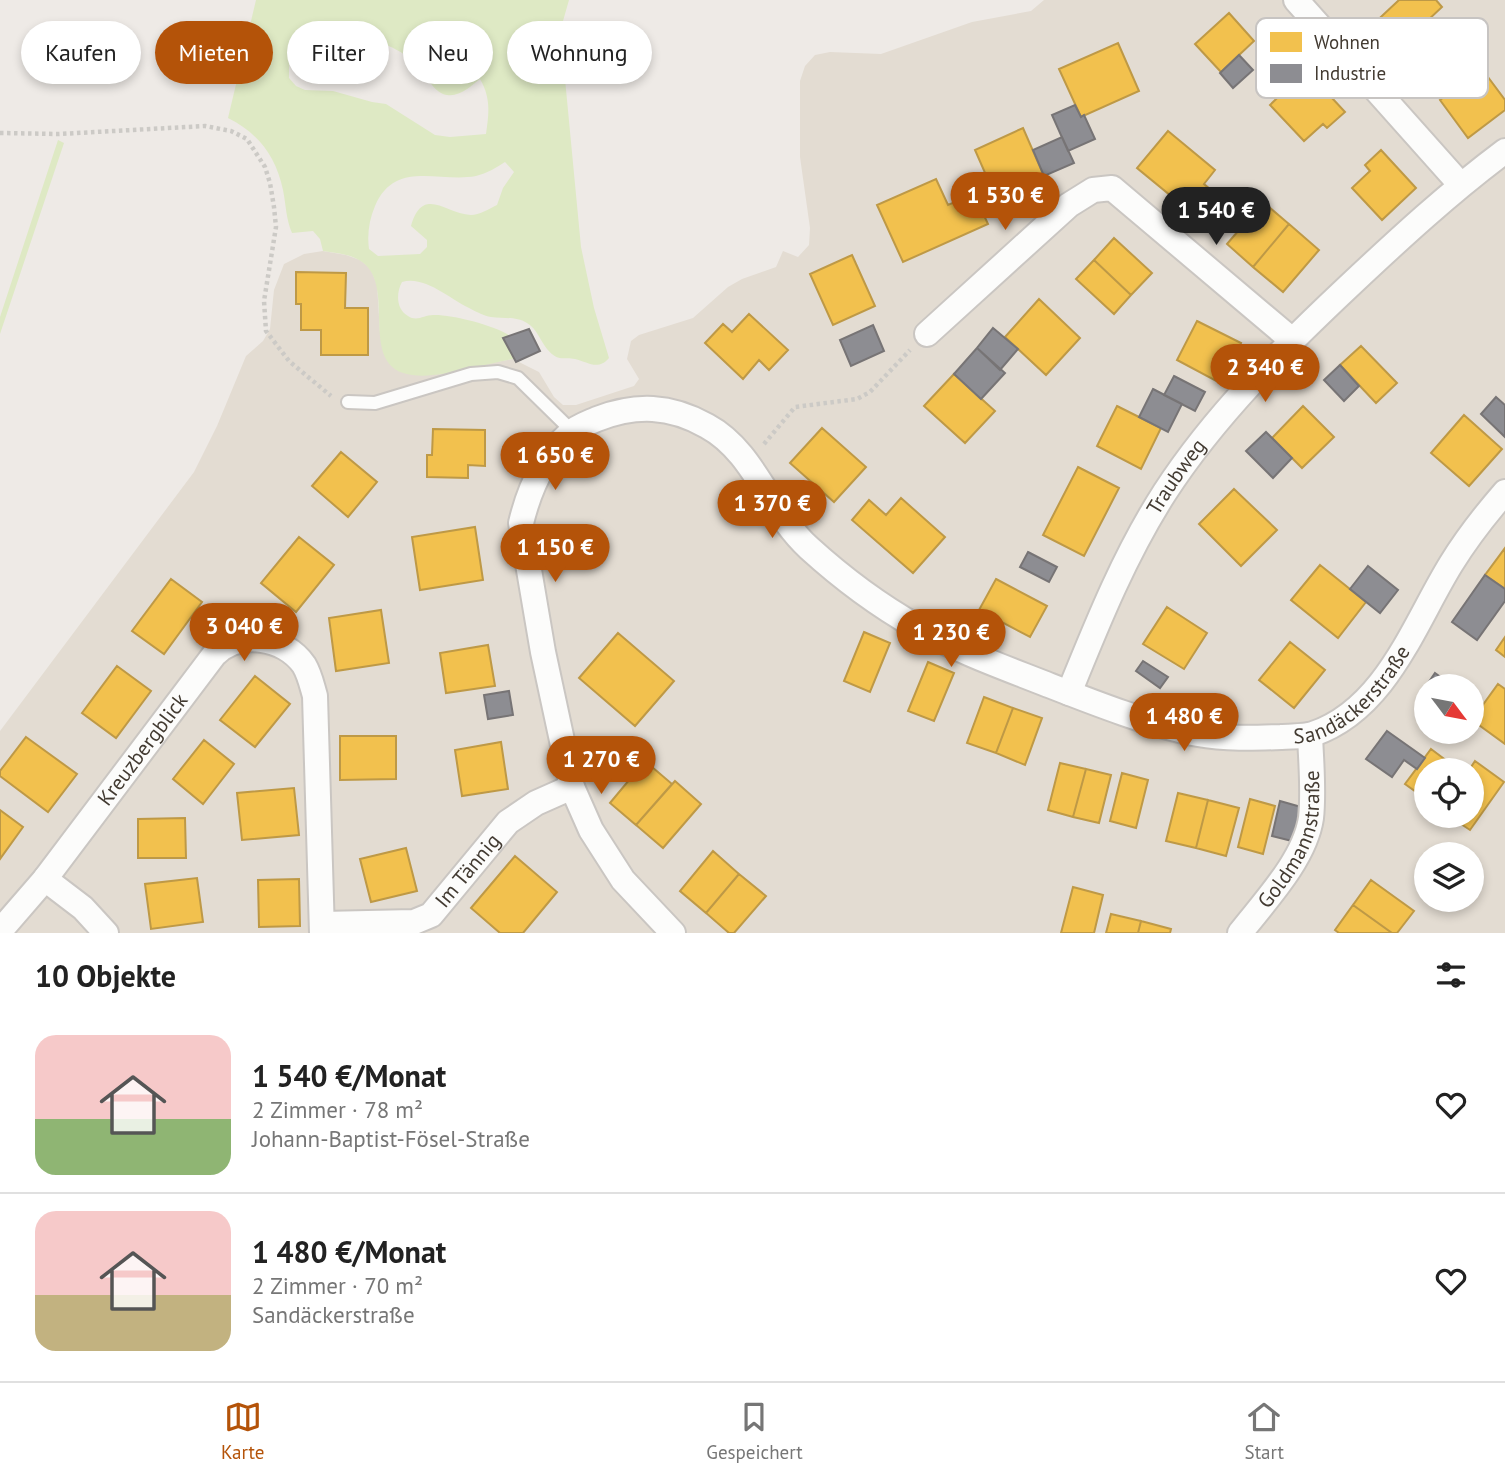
<!DOCTYPE html>
<html lang="de">
<meta charset="utf-8">
<style>
:root{--surface:#fff;--page:#f6f6f6;--text:#222;--muted:#767676;--line:#e0e0e0;--accent:#b45309}
body{margin:0;font-family:"PT Sans",sans-serif;background:var(--page);color:var(--text);height:100vh;display:flex;flex-direction:column;font-size:26px;white-space:nowrap}
*{box-sizing:border-box;margin:0}
p{font-size:23px;color:var(--muted)}
.icon{flex:none;width:38px;height:38px;fill:none;stroke:currentColor;stroke-width:2;stroke-linecap:round;stroke-linejoin:round}
.map{position:relative;height:933px;overflow:hidden}
.side{display:flex;flex-direction:column;background:var(--surface);flex:1}
.side>*{flex:none}
.top-card{position:absolute;left:21px;top:21px;width:700px;height:63px;display:flex;gap:14px}
.needle{width:46px;rotate:122deg}
.tools{position:absolute;left:1414px;top:674px;display:grid;gap:14px}
.tools a{display:grid;place-items:center;width:70px;height:70px;border-radius:50%;background:var(--surface);box-shadow:0 4px 10px #0003;font-size:35px}
.price{position:absolute;translate:-50% -60px;padding:0 16px;border-radius:24px;background:var(--accent);color:#fff;font-size:23px;line-height:46px;filter:drop-shadow(0 2px 4px #0008)}
.price::after{content:'';position:absolute;left:50%;top:42px;width:21px;height:16px;margin-left:-10px;background:inherit;clip-path:polygon(0 0,100% 0,50% 100%)}
.price.current{background:#222;color:#fff}
ul{padding:0;list-style:none}
li{display:flex;align-items:center;gap:21px;height:175px;padding:0 35px}
li+li{border-top:2px solid var(--line)}
li span{display:grid;place-items:center;flex:none;width:196px;height:140px;border-radius:21px;color:#555}
li>.icon{margin-inline-start:auto}
span .icon{width:84px;height:84px;fill:#fffc;stroke-width:1}
li b{font-size:30px}
h2{display:flex;justify-content:space-between;align-items:center;height:84px;padding:0 35px;font-size:30px}
.chip{padding:0 24px;border-radius:32px;background:var(--surface);box-shadow:0 4px 10px #0003;font-size:24px;line-height:63px}
.chip.current{background:var(--accent);color:#fff}
.dock{display:flex;justify-content:space-around;align-items:center;height:98px;border-top:2px solid var(--line);background:var(--surface);font-size:19px;color:var(--muted)}
.dock a{display:grid;justify-items:center;gap:4px}
.dock .current{color:var(--accent)}
.map>svg:first-child{display:block}
.residential{fill:#e3dcd2;fill-rule:evenodd}
.green{fill:#dee9c4;fill-rule:evenodd}
.homes{fill:#f2c14e;stroke:#be9946;stroke-width:2}
.industry{fill:#8d8d92;stroke:#777475;stroke-width:2}
.lines{fill:none;stroke-linecap:round;stroke-linejoin:round}
.lane-casing{stroke:#cac6c2;stroke-width:16}
.street-casing{stroke:#cac6c2;stroke-width:28}
.path{stroke:#cccac6;stroke-width:4.5;stroke-dasharray:3.5 3.5;stroke-linecap:butt}
.lane{stroke:#fcfcfb;stroke-width:12}
.street{stroke:#fcfcfb;stroke-width:24}
.labels{text-anchor:middle;stroke-width:7;stroke-linejoin:round;paint-order:stroke}
.street-label{font-size:21px;fill:#433b32;stroke:#fff}
.key{fill:#fff;stroke:#c7c4c2;stroke-width:2}
.key-label{font-size:19px;fill:#433b32}
</style>
<div class="map">
<svg width="1505" height="933" viewBox="0 0 1505 933">
<rect width="100%" height="100%" fill="#eeeae6"/>
<path class="residential" d="M1044 0H1505V933H0V731L194 472 217 426 246 356 263 341 270 329 274 290 284 264 304 254 323 251 346 255 360 260 370 268 377 284 380 333 454 370 513 359 539 372 554 397 563 405H576L634 386 639 379 627 359 631 341 639 335 693 318 728 287 742 279 776 267 783 251 798 257 809 245 810 228 800 157V81L805 66 815 55 830 52 881 54 972 22 1031 11ZM1426 686H1472V732H1426ZM1426 770H1472V816H1426ZM1426 854H1472V900H1426Z"/>
<path class="green" d="M256 0H569L563 21 561 37 581 247 594 308 609 358C598 371 588 362 575 359 563 356 559 363 547 349 540 340 537 329 527 323 516 316 504 319 491 317 484 316 477 312 471 309 451 300 425 275 402 282 396 293 396 309 408 316 417 322 424 315 433 315 451 314 504 327 515 340L516 352 513 359C484 364 434 381 407 374 357 363 399 282 359 260 349 254 335 253 323 251L320 239 313 231 292 233C286 219 286 205 283 190 276 156 258 133 228 118ZM296 33C313 34 326 46 342 47 365 48 369 35 395 49 403 53 411 59 417 65 426 74 433 93 447 95 460 97 471 86 480 79 491 98 489 113 486 134L450 137 435 135 386 104 372 102 333 91 305 90 296 86 289 78V69L291 39ZM505 162 514 172 503 188 497 205C489 209 479 215 471 215 445 214 423 185 411 226L427 240V247L420 254 378 256 369 249C367 235 369 220 375 206 395 159 439 183 476 176 487 173 496 168 505 162Z
M58 140 64 143 0 334V317Z"/>
<path class="homes" d="M1399 0H1436L1442 7 1392 54 1368 29Z
M1229 13 1254 41 1221 72 1195 44Z
M1118 43 1139 91 1081 117 1059 69Z
M1482 69 1505 100V110L1468 138 1440 100Z
M1306 70 1345 112 1327 128 1323 124 1304 141 1270 105Z
M1023 128 1044 176 996 198 975 150Z
M1168 131 1215 170 1204 184 1223 200 1204 223 1137 168Z
M1381 150 1416 188 1382 220 1352 188 1370 171 1365 165Z
M936 179 948 205 974 194 988 224 903 262 877 205Z
M1263 202 1289 224 1253 267 1227 244Z
M1289 224 1319 250 1283 292 1253 267Z
M1114 238 1152 273 1131 295 1094 260Z
M852 255 875 306 833 325 810 274Z
M1094 260 1131 295 1114 314 1076 279Z
M296 272 346 273 345 308H368V355H321V330H301V304H296Z
M1039 299 1080 338 1046 375 1005 337Z
M749 314 788 350 769 370 759 360 743 379 705 343 723 324 732 332Z
M1197 321 1241 343 1220 383 1177 360Z
M1361 346 1397 383 1376 403 1340 365Z
M954 374 995 411 965 443 924 406Z
M1117 406 1161 428 1141 469 1097 446Z
M1303 406 1334 437 1302 468 1272 438Z
M1464 415 1502 449 1469 486 1431 453Z
M822 428 866 467 834 502 790 463Z
M433 429 485 430V466L468 465V478L427 477V455H432Z
M341 452 377 482 348 517 312 486Z
M1078 467 1119 488 1084 556 1043 535Z
M1234 489 1277 530 1241 566 1199 524Z
M901 498 945 537 913 573 852 520 869 500 886 515Z
M475 527 483 580 420 590 412 537Z
M299 537 334 565 296 612 261 583Z
M1505 548V589L1485 575Z
M1320 565 1366 602 1338 638 1291 600Z
M171 579 202 602 164 654 132 631Z
M996 579 1047 606 1030 637 979 610Z
M1167 607 1207 633 1184 669 1143 644Z
M381 610 389 663 336 671 329 618Z
M864 632 890 643 870 692 844 681Z
M618 633 674 681 635 726 579 678Z
M1505 637V657L1496 650Z
M1290 642 1325 670 1294 708 1259 680Z
M488 645 495 686 446 693 440 653Z
M928 662 954 673 934 721 908 711Z
M117 666 151 691 116 738 82 713Z
M255 676 290 704 255 747 220 720Z
M1498 684 1505 689V744L1472 720Z
M984 697 1013 708 996 753 967 743Z
M1013 708 1042 718 1025 765 996 753Z
M340 736H396V779L340 780Z
M26 737 77 774 48 812 0 776V771Z
M204 740 234 764 203 804 173 779Z
M501 742 508 789 462 796 455 750Z
M1431 749 1459 770H1426V799L1405 784Z
M645 761 672 784 636 825 610 803Z
M1475 761 1504 782 1470 830 1449 816H1472V770H1469Z
M1060 763 1086 769 1073 817 1048 810Z
M1086 769 1111 775 1099 823 1073 817Z
M1122 773 1148 780 1136 828 1110 821Z
M675 781 701 804 663 848 636 825Z
M294 788 299 835 242 840 237 793Z
M1178 793 1208 800 1196 848 1166 841Z
M1250 799 1275 806 1263 854 1238 847Z
M1208 800 1239 808 1226 856 1196 848Z
M0 810 23 827 0 859Z
M185 818 186 858H138V819Z
M406 848 417 891 371 902 360 859Z
M713 851 739 874 706 913 680 891Z
M515 856 557 892 523 933H500L471 908Z
M739 874 766 896 734 933H729L706 913Z
M197 878 203 922 151 929 145 884Z
M299 879 300 926 259 927 258 880Z
M1371 880 1414 911 1397 933H1392L1353 905Z
M1073 887 1103 895 1094 933H1061Z
M1353 905 1392 933H1339L1335 930Z
M1111 914 1141 921 1138 933H1106Z
M1141 921 1171 929 1170 933H1138Z"/>
<path class="industry" d="M1239 55 1253 70 1233 88 1220 73Z
M1075 105 1081 117 1084 115 1095 139 1068 151 1052 115Z
M1062 137 1074 163 1044 176 1033 150Z
M873 325 884 351 851 366 840 340Z
M993 328 1018 349 1000 370 977 348Z
M529 329 540 351 516 362 503 338Z
M977 348 1005 373 981 399 954 374Z
M1340 365 1359 386 1344 401 1324 380Z
M1174 376 1205 392 1195 411 1164 395Z
M1153 389 1182 404 1168 432 1139 417Z
M1496 397 1505 405V437L1481 414Z
M1266 432 1292 458 1273 478 1246 451Z
M1028 552 1057 567 1049 582 1020 567Z
M1368 566 1398 590 1380 613 1350 589Z
M1485 575 1505 589V601L1477 640 1452 622Z
M1143 661 1168 677 1160 688 1136 671Z
M1435 673 1453 686H1426V704L1418 698Z
M509 691 513 715 488 719 484 695Z
M1387 731 1425 758 1417 769 1404 760 1392 777 1366 759Z
M1280 801 1301 807 1292 841 1272 836Z"/>
<g class="lines">
<defs>
<path id="lane" d="M348 402 375 403 471 374 498 372 518 378 572 431"/>
<g id="street">
<path d="M1296 0 1460 184"/>
<path d="M927 334 1069 205 1093 190 1112 188 1292 340"/>
<path id="s1" d="M1069 693C1097 624 1125 554 1165 492 1215 415 1283 348 1349 286 1399 239 1450 192 1505 151"/>
<path d="M45 879 83 908 106 933"/>
<path id="s2" d="M322 924 414 922 431 915 508 822 536 803 572 787"/>
<path id="s3" d="M0 931 45 879 214 655C238 630 284 636 304 665 310 675 312 686 315 696L322 933"/>
<path id="s4" d="M673 933 623 880 591 830 572 787 543 652 521 523C529 490 543 457 569 434 576 427 588 423 597 419 636 404 670 405 707 426 755 452 769 512 809 548 842 578 878 605 917 627 957 651 1003 667 1046 684 1092 702 1150 725 1198 734 1225 739 1254 738 1281 737 1292 736 1304 737 1313 734 1386 709 1414 624 1451 564 1467 538 1485 515 1505 492"/>
<path id="s5" d="M1240 933C1265 901 1305 859 1311 818 1314 791 1311 762 1310 735"/>
</g>
</defs>
<use href="#lane" class="lane-casing"/>
<use href="#street" class="street-casing"/>
<path class="path" d="M0 133 59 134 205 126 231 131 247 139 265 167 270 183 274 207 276 227 264 301 266 331 289 361 331 396
M764 444 795 407 857 399 870 392 910 350"/>
<use href="#lane" class="lane"/>
<use href="#street" class="street"/>
</g>
<g class="labels">
<g class="street-label">
<text dy="7" stroke="none"><textPath href="#s1" startOffset="242">Traubweg</textPath></text>
<text dy="7" stroke="none"><textPath href="#s4" startOffset="1463">Sandäckerstraße</textPath></text>
<text dy="7" stroke="none"><textPath href="#s3" startOffset="231">Kreuzbergblick</textPath></text>
<text dy="7" stroke="none"><textPath href="#s5" startOffset="110">Goldmannstraße</textPath></text>
<text dy="7" stroke="none"><textPath href="#s2" startOffset="168">Im Tännig</textPath></text>
</g>
</g>
<rect x="1256" y="18" width="232" height="80" rx="10" class="key"/>
<rect x="1270" y="32" width="32" height="20" fill="#f2c14e"/>
<rect x="1270" y="64" width="32" height="19" fill="#8d8d92"/>
<g class="key-label">
<text x="1314" y="49">Wohnen</text>
<text x="1314" y="80">Industrie</text>
</g>
</svg>
<div class="tools">
<a><svg class="needle" viewBox="-14 -14 28 28"><path d="M0-13l5 13h-10z" fill="#e53935"/><path d="M0 13l5-13h-10z" fill="#767676"/></svg></a>
<a><svg class="icon" aria-label="locate" viewBox="0 0 24 24"><circle cx="12" cy="12" r="6"/><path d="M12 2v4M12 18v4M2 12h4M18 12h4"/></svg></a>
<a><svg class="icon" aria-label="layers" viewBox="0 0 24 24"><path d="M12 4l9 5-9 5-9-5zM3 14l9 5 9-5"/></svg></a>
</div>
<b class="price" style="left:1005px;top:232px">1 530 €</b>
<b class="price current" style="left:1216px;top:247px">1 540 €</b>
<b class="price" style="left:1265px;top:404px">2 340 €</b>
<b class="price" style="left:555px;top:492px">1 650 €</b>
<b class="price" style="left:772px;top:540px">1 370 €</b>
<b class="price" style="left:555px;top:584px">1 150 €</b>
<b class="price" style="left:244px;top:663px">3 040 €</b>
<b class="price" style="left:951px;top:669px">1 230 €</b>
<b class="price" style="left:1184px;top:753px">1 480 €</b>
<b class="price" style="left:601px;top:796px">1 270 €</b>
<div class="top-card">
<a class="chip">Kaufen</a>
<a class="chip current">Mieten</a>
<a class="chip">Filter</a>
<a class="chip">Neu</a>
<a class="chip">Wohnung</a>
</div>
</div>
<section class="side">
<h2>10 Objekte<svg class="icon" aria-label="filters" viewBox="0 0 24 24"><path d="M4 7h16M4 17h16"/><circle cx="9" cy="7" r="2"/><circle cx="15" cy="17" r="2"/></svg></h2>
<ul>
<li><span style="background:linear-gradient(#f6c9c9 60%,#8fb573 0)"><svg class="icon" aria-label="home" viewBox="0 0 24 24"><path d="M3 11l9-7 9 7M6 9v11h12V9"/></svg></span><div><b>1 540 €/Monat</b><p>2 Zimmer · 78 m²</p><p>Johann-Baptist-Fösel-Straße</p></div><svg class="icon" aria-label="heart" viewBox="0 0 24 24"><path d="M12 20l-8-8c-3-5 5-10 8-4 3-6 11-1 8 4z"/></svg></li>
<li><span style="background:linear-gradient(#f6c9c9 60%,#c2b280 0)"><svg class="icon" aria-label="home" viewBox="0 0 24 24"><path d="M3 11l9-7 9 7M6 9v11h12V9"/></svg></span><div><b>1 480 €/Monat</b><p>2 Zimmer · 70 m²</p><p>Sandäckerstraße</p></div><svg class="icon" aria-label="heart" viewBox="0 0 24 24"><path d="M12 20l-8-8c-3-5 5-10 8-4 3-6 11-1 8 4z"/></svg></li>
</ul>
</section>
<nav class="dock">
<a class="current"><svg class="icon" aria-label="map" viewBox="0 0 24 24"><path d="M3 6l6-2 6 2 6-2v14l-6 2-6-2-6 2zM9 4v14M15 6v14"/></svg>Karte</a>
<a><svg class="icon" aria-label="saved" viewBox="0 0 24 24"><path d="M7 4h10v16l-5-4-5 4z"/></svg>Gespeichert</a>
<a><svg class="icon" aria-label="home" viewBox="0 0 24 24"><path d="M3 11l9-7 9 7M6 9v11h12V9"/></svg>Start</a>
</nav>
